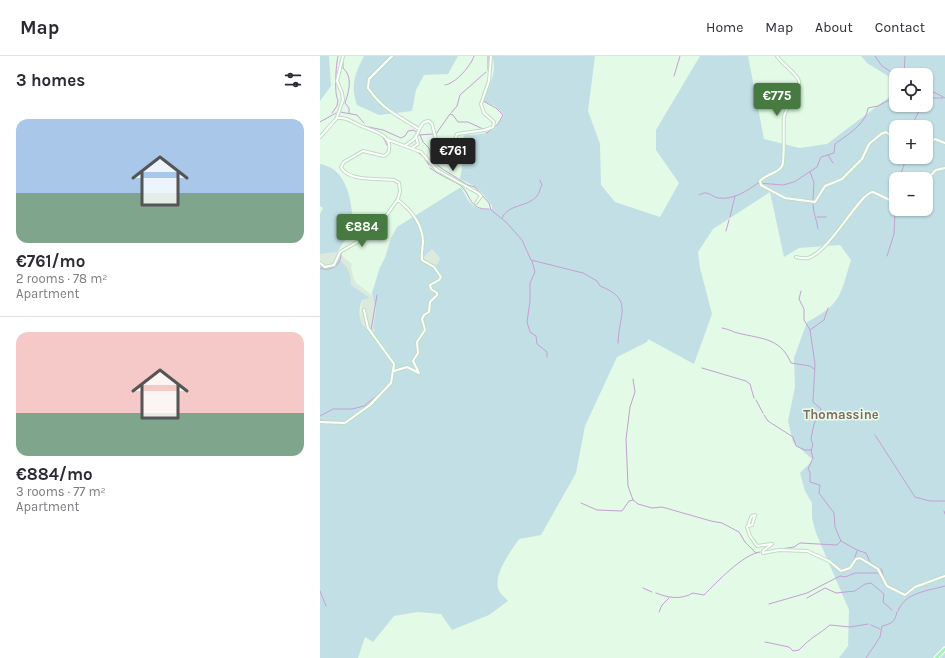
<!DOCTYPE html>
<meta charset="utf-8">
<style>
:root{--surface:#fff;--page:#f2f2f3;--text:#2b2b33;--muted:#7c7c81;--line:#e1e1e2;--accent:#477a40}
body{margin:0;font-family:Karla,sans-serif;background:var(--page);color:var(--text);height:100vh;display:flex;flex-direction:column;font-size:15px;white-space:nowrap}
*{box-sizing:border-box;margin:0}
p{font-size:13px;color:var(--muted)}
.icon{flex:none;width:22px;height:22px;fill:none;stroke:currentColor;stroke-width:2;stroke-linecap:round;stroke-linejoin:round}
.map{position:relative;flex:1;overflow:hidden}
.side{display:flex;flex-direction:column;background:var(--surface);width:320px}
.side>*{flex:none}
.buttons{position:absolute;left:569px;top:12px;display:grid;gap:8px}
.buttons a{display:grid;place-items:center;width:44px;height:44px;border-radius:8px;background:var(--surface);box-shadow:0 1px 3px #0004;font-size:20px}
.price{position:absolute;translate:-50% -34px;padding:0 9px;border-radius:4px;background:var(--accent);color:#fff;font-size:13px;line-height:26px;filter:drop-shadow(0 1px 2px #0008)}
.price::after{content:'';position:absolute;left:50%;top:24px;width:12px;height:9px;margin-left:-6px;background:inherit;clip-path:polygon(0 0,100% 0,50% 100%)}
.price.on{background:#222;color:#fff}
ul{padding:0;list-style:none}
li{display:grid;align-content:center;gap:8px;height:212px;padding:0 16px}
li+li{border-top:1px solid var(--line)}
li span{display:grid;place-items:center;height:124px;border-radius:12px;color:#555}
li>.icon{margin-inline-start:auto}
span .icon{width:72px;height:72px;fill:#fffc;stroke-width:1}
li b{font-size:17px}
h2{display:flex;justify-content:space-between;align-items:center;height:48px;padding:0 16px;font-size:17px}
header{display:flex;align-items:center;gap:24px;box-sizing:border-box;height:56px;padding:0 20px;background:var(--surface);border-bottom:1px solid var(--line)}
header strong{font-size:19px}
nav{display:flex;gap:22px;margin-inline-start:auto;font-size:14px}
main{display:flex;flex:1;min-height:0}
.map>svg:first-child{display:block}
.industrial{fill:#dce9dd}
.green{fill:#c2dfe6;fill-rule:evenodd}
.lines{fill:none;stroke-linecap:round;stroke-linejoin:round}
.stream{stroke:#c59fd2;stroke-width:1}
.minor-casing{stroke:#beddc1;stroke-width:4}
.major-casing{stroke:#fff;stroke-width:5}
.minor{stroke:#fff;stroke-width:2}
.major{stroke:#9ff4b1;stroke-width:3}
.labels{text-anchor:middle;stroke-width:3;stroke-linejoin:round;paint-order:stroke}
.neighbourhood-label{font-size:13px;font-weight:bold;fill:#85685e;stroke:#e7fdeb}
</style>
<header>
<strong>Map</strong>
<nav><a>Home</a><a>Map</a><a>About</a><a>Contact</a></nav>
</header>
<main>
<section class="side">
<h2>3 homes<svg class="icon" aria-label="filters" viewBox="0 0 24 24"><path d="M4 7h16M4 17h16"/><circle cx="9" cy="7" r="2"/><circle cx="15" cy="17" r="2"/></svg></h2>
<ul>
<li><span style="background:linear-gradient(#a9c7e8 60%,#7fa58c 0)"><svg class="icon" aria-label="home" viewBox="0 0 24 24"><path d="M3 11l9-7 9 7M6 9v11h12V9"/></svg></span><div><b>€761/mo</b><p>2 rooms · 78 m²</p><p>Apartment</p></div></li>
<li><span style="background:linear-gradient(#f6c9c9 65%,#7fa58c 0)"><svg class="icon" aria-label="home" viewBox="0 0 24 24"><path d="M3 11l9-7 9 7M6 9v11h12V9"/></svg></span><div><b>€884/mo</b><p>3 rooms · 77 m²</p><p>Apartment</p></div></li>
</ul>
</section>
<div class="map">
<svg width="625" height="602" viewBox="0 0 625 602">
<rect width="100%" height="100%" fill="#e2fae6"/>
<path class="industrial" d="M112 193 120 202 117 209 106 206 103 202Z
M17 196 32 208 31 212 35 226 54 241 56 253 55 276 49 275 44 272 40 263 42 244 49 242 31 229 28 214 13 209 4 210 0 208V198Z"/>
<path class="green" d="M0 0H9L11 30 0 45Z
M44 0H138L128 18 104 19 96 34 92 55 59 59 37 49C30 29 35 18 44 0Z
M172 0H275L268 55 280 88 281 129 295 146 340 161 359 127 336 94V74L380 0H428L444 83 480 92 507 88 576 36V49H606V19H576V25L547 7 541 0H625V602H519L528 590 529 554 496 477 492 462V447L485 435 480 417 493 404 473 386 468 365 475 331 474 302 487 266C522 248 520 239 531 204L520 189 479 192 464 201 450 136 393 173 378 196 380 212 392 258 374 308 328 283 327 286 297 301 265 370 256 417 221 479 199 483C191 495 172 519 179 535 181 539 186 542 188 545L169 559 132 574 121 558 98 556 74 560 53 586 45 581 38 602H0V208C8 212 13 209 19 204 28 210 31 218 31 229L50 242 42 244C37 257 39 274 55 276L53 272 56 253 52 237 60 211 65 202 71 182 77 171 141 131C149 147 153 155 172 153V150C162 135 156 130 140 123L143 105 140 86 145 79C166 78 173 79 184 59L175 50 162 45C169 32 178 15 172 0ZM576 71H606V101H576ZM576 123H606V153H576ZM112 193 120 202 117 209 107 206 103 202Z
M0 108C29 113 31 147 34 171L17 196 0 198V158L3 152 0 150Z"/>
<g class="lines">
<path class="stream" d="M555 0 562 10 576 19
M23 6V12C33 21 29 35 25 47L29 52V57
M168 14V0
M584 19 585 0
M354 20 360 0
M125 29C135 28 151 10 154 0
M168 31 171 14
M606 32 625 42
M606 42H623
M163 45 176 52 183 59 178 68 167 77 166 76
M20 56 37 59 44 67
M12 57 17 50 18 44C14 39 16 8 18 0
M131 57 137 50 140 39 166 16
M18 63H24
M28 65 53 75
M0 66 16 57
M44 70 63 74 81 82 85 80 88 75 94 74 96 76
M591 71 602 49
M116 78 130 58 133 59 138 66H148L163 73
M99 79 113 78
M100 79 103 86 109 92 112 104 121 112 148 129 155 131 169 147 171 154 186 166 202 184 211 204 263 217 277 225 280 230C314 243 299 258 298 287
M63 81 67 89
M69 86 75 87
M96 95 103 100 109 109
M508 99 513 107
M110 112C119 119 130 123 140 129 152 139 148 154 169 153
M490 116 494 126 493 144
M579 123 586 103
M379 139C389 133 390 141 399 142 413 144 427 135 438 127L463 129 474 126 497 111 501 101 514 97 515 88C527 79 546 68 548 52L558 50 569 44H576
M493 148C493 157 497 164 498 173
M410 161 415 140
M497 161H506
M182 162C187 148 209 151 217 140 219 138 220 132 222 129L220 124
M406 175 409 164
M567 200 574 178 575 157 578 153
M212 205 215 216 210 227V245L207 266 210 276 216 280 217 288 227 296V301
M0 212C10 216 22 210 21 197
M481 235 479 243 484 253V264L490 274 495 308 493 346 501 353 494 368 491 383 493 389 491 395 493 402 488 413 490 416V426L500 429 499 437 514 457 515 471 521 485 537 494 546 497 550 506 562 514 563 520
M402 272C407 273 410 274 414 276 438 283 460 280 471 307L490 310 494 313
M51 274 57 239
M490 274 504 264 508 252
M382 312 426 325 430 328 434 342
M313 323 315 336 310 351 306 383 308 430 313 444 318 448 332 452 342 451 391 465 402 467 419 476 425 486 436 497
M436 344 443 357
M444 359 448 365 473 381 476 390 485 394H491
M0 360 13 353H32L44 350 55 341 68 328
M0 364 13 366
M555 379 595 441 610 445H625
M261 447 277 454 302 455 309 445 313 444
M624 455 625 458
M449 495 474 491 480 487 517 489 521 485
M534 504 537 495
M568 529 584 537
M323 532 332 536
M0 535 6 550
M336 537C348 542 361 544 373 537L384 539C396 527 423 498 440 496
M487 542 505 532 516 537 535 535 545 528 551 527 564 538 563 546 572 554
M449 548 487 537 520 520 525 521 535 517H557L559 518
M578 555C585 536 608 535 625 530
M339 556 342 549 349 542
M551 569 560 573
M445 586 469 591 473 595 479 594C490 582 498 579 510 569L530 571 548 568
M546 602 560 581 562 570C571 568 575 566 577 556"/>
<defs>
<path id="minor" d="M72 0 49 23 48 32C63 54 77 59 99 73
M457 0C461 7 478 19 479 25 481 40 466 48 464 61 463 72 465 105 462 110 458 118 445 118 440 125L441 129 465 142 495 146 505 130 522 123 542 103 549 88 561 78 566 76 571 80 576 89
M17 61 23 44 22 37 17 25 23 0
M0 81 17 62
M66 83 101 96 117 114 158 137 161 140 156 147
M606 88 615 83 625 87
M86 89C89 87 92 85 94 83 100 77 99 65 109 65L112 68C115 79 119 103 131 105 140 98 132 86 137 78L165 74 173 71 174 66 164 57 161 48 169 25 171 0
M92 92 98 88 96 81
M583 101 587 103 591 101
M606 124 616 114 625 112
M476 201C480 202 484 203 488 202 510 196 540 136 553 136L576 147
M0 207 5 211 14 209 20 196 49 179 59 170 78 143 80 135 79 127 74 124C60 122 28 126 21 111L24 106 43 95 64 100 68 97C75 79 53 75 41 70 32 66 27 61 18 62
M74 315 87 311 99 317 93 305 98 297 97 286 105 274 102 263 104 259 109 256 110 246 117 239V237L111 233 110 229 119 224 121 221 114 211 102 204C101 198 103 191 103 185 102 167 91 154 78 144
M0 366 25 367 50 349 71 327 74 308 48 272 44 254
M428 470 432 469 435 459 432 460 431 461 428 470 427 471 430 480 437 490 452 488 443 495V497L459 494 487 495 509 505 521 515 530 512 536 503 540 502 558 513 567 530 585 539 595 531 625 520"/>
<path id="major" d="M616 602 625 593"/>
</defs>
<use href="#minor" class="minor-casing"/>
<use href="#major" class="major-casing"/>
<use href="#minor" class="minor"/>
<use href="#major" class="major"/>
</g>
<g class="labels">
<g class="neighbourhood-label">
<text x="521" y="363">Thomassine</text>
</g>
</g>
</svg>
<div class="buttons">
<a><svg class="icon" aria-label="locate" viewBox="0 0 24 24"><circle cx="12" cy="12" r="6"/><path d="M12 2v4M12 18v4M2 12h4M18 12h4"/></svg></a>
<a>+</a>
<a>−</a>
</div>
<b class="price" style="left:457px;top:61px">€775</b>
<b class="price on" style="left:133px;top:116px">€761</b>
<b class="price" style="left:42px;top:192px">€884</b>
</div>
</main>
